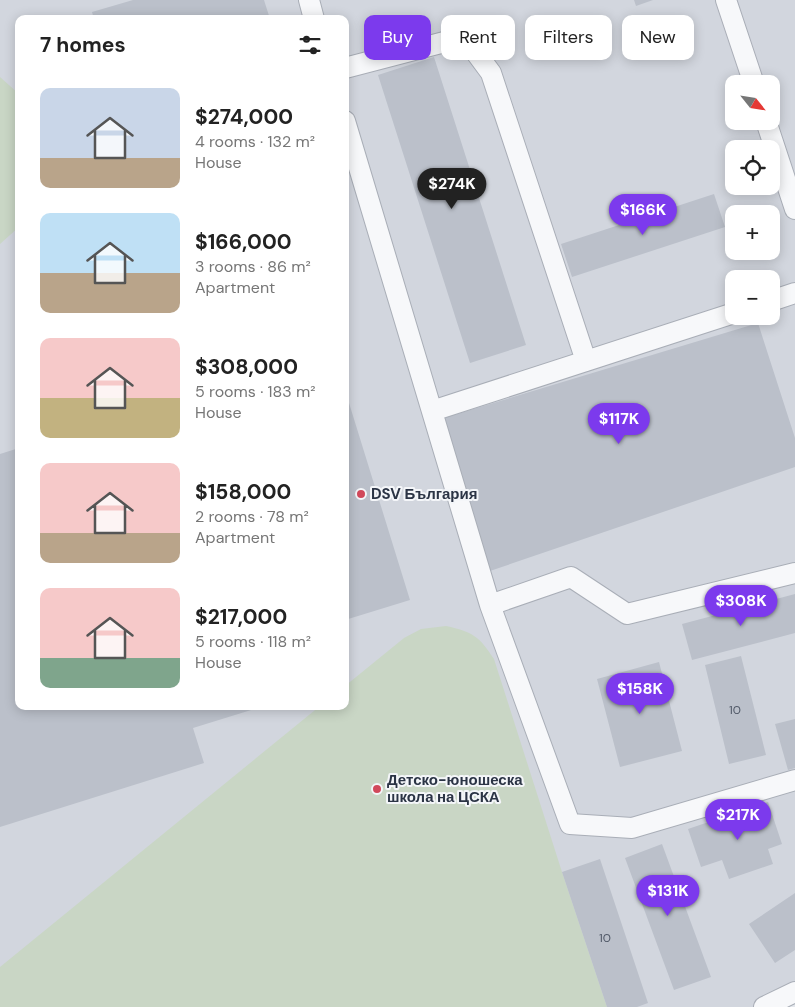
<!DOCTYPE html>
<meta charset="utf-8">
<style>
:root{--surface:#fff;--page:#f6f6f6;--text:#222;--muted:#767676;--accent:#7c3aed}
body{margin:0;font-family:"DM Sans",sans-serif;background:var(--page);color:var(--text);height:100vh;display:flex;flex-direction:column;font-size:19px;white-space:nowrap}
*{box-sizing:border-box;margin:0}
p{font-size:16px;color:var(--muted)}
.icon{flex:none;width:28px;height:28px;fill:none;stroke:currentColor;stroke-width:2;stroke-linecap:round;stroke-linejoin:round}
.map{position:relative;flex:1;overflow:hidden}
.panel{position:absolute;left:15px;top:15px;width:334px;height:695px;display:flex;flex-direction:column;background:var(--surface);border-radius:10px;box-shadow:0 2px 12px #0003}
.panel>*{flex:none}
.hud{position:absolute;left:364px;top:15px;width:356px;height:45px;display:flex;gap:10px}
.needle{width:32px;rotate:120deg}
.fabs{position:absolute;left:725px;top:75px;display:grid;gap:10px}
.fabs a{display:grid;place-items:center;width:55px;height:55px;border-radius:10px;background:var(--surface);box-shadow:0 2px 12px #0003;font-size:25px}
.price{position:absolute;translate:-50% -42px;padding:0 11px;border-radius:18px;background:var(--accent);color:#fff;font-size:16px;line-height:32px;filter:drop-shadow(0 1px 2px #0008)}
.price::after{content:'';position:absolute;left:50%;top:30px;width:15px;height:11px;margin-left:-8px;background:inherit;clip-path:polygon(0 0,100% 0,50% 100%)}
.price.current{background:#222;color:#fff}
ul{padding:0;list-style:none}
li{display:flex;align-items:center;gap:15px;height:125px;padding:0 25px}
li span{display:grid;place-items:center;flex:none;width:140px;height:100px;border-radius:10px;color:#555}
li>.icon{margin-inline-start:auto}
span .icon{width:60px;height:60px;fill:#fffc;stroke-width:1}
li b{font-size:21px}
h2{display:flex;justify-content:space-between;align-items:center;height:60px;padding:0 25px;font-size:21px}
.chip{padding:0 18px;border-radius:10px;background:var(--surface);box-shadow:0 2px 12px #0003;font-size:18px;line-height:45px}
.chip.current{background:var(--accent);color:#fff}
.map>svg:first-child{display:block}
.built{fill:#d2d6de;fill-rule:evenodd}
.green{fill:#c9d6c5}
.building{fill:#bbc0ca}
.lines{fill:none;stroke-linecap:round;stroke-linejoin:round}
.minor-casing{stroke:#a9aeb7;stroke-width:22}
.minor{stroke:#f7f8fa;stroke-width:20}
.poi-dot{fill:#d1495b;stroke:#f4f6f9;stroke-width:2}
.labels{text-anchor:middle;stroke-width:4;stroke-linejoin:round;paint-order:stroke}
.number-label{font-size:12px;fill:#4f5766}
.poi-label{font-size:15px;font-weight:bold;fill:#2b3445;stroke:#f4f6f9;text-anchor:start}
</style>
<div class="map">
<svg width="795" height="1007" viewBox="0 0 795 1007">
<rect width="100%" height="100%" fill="#e4e7ec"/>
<path class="built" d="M0 0H795V992L764 1007H0ZM19 19H345V706H19ZM734 84H771V121H734ZM734 149H771V186H734ZM734 214H771V251H734ZM734 279H771V316H734Z"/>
<path class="green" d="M0 77 19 94V227L0 244Z
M446 626C473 632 479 636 494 659L562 872 607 1007H0V967L320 706H345V686L404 638 421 629Z"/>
<path class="building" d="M133 0H264L270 19H94L92 12Z
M634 0H653L636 6Z
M434 57 526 345 470 363 378 75Z
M714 194 725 227 572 277 561 244Z
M758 323 795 438V467L487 572 437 420Z
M345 390 410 600 345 620Z
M19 448V706L261 707 193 728 204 763 0 827V454Z
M795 594V633L692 660 682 624Z
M741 656 766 755 729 764 705 665Z
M659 662 682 751 620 767 597 679Z
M795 719V768L788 770 775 724Z
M768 802 782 844 768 849 773 864 729 879 722 860 701 867 688 829Z
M662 844 711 977 674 990 625 858Z
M600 859 648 1003 637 1007H607L562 872Z
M795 893V950L775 963 749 924Z"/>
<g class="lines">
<defs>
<path id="minor" d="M309 0 314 19
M726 0 754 84
M345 68 456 39 474 50 491 73 586 361
M345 121 490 605 570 824 632 828 795 780
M766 121 795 209
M771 301 795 293
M432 411 734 313
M490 605 571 577 627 614 795 573
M764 1007 795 992"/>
</defs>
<use href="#minor" class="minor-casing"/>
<use href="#minor" class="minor"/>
</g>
<g class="poi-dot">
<circle cx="361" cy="494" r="5"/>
<circle cx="377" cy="789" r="5"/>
</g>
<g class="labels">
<g class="number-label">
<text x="735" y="714">10</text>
<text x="605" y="942">10</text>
</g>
<g class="poi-label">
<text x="371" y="499">DSV България</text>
<text x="387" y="785">Детско-юношеска<tspan x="387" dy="17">школа на ЦСКА</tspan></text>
</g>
</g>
</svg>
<div class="fabs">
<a><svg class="needle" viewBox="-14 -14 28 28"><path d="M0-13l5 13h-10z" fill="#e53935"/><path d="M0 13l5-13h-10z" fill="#767676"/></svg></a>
<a><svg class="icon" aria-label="locate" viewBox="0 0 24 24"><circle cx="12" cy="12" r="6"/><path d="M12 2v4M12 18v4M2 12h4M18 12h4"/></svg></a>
<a>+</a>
<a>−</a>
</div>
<b class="price current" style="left:452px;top:210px">$274K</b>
<b class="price" style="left:643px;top:236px">$166K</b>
<b class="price" style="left:619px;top:445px">$117K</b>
<b class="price" style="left:741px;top:627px">$308K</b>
<b class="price" style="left:640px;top:715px">$158K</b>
<b class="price" style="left:738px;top:841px">$217K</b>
<b class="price" style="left:668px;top:917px">$131K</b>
<div class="hud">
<a class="chip current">Buy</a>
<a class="chip">Rent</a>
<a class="chip">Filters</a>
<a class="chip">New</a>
</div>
<section class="panel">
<h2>7 homes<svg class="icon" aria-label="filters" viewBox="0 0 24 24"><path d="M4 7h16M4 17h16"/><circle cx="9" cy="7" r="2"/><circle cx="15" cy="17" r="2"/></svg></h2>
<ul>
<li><span style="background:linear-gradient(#c9d6e8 70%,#b9a48a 0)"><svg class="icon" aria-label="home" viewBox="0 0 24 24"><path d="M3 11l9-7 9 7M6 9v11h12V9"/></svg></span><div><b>$274,000</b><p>4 rooms · 132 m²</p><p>House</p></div></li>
<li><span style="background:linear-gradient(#bfe0f5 60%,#b9a48a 0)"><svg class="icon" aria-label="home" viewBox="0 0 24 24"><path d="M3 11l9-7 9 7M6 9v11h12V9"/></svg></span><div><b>$166,000</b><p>3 rooms · 86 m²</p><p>Apartment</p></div></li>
<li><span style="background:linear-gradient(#f6c9c9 60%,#c2b280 0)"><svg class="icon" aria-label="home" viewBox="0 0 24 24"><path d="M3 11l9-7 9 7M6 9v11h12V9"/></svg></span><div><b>$308,000</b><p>5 rooms · 183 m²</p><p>House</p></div></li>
<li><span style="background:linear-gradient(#f6c9c9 70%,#b9a48a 0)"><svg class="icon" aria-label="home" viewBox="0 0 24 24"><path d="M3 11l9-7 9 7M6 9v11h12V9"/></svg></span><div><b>$158,000</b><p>2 rooms · 78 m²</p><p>Apartment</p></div></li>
<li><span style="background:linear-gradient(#f6c9c9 70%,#7fa58c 0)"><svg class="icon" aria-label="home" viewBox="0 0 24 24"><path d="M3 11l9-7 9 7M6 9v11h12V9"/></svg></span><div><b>$217,000</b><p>5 rooms · 118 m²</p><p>House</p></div></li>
</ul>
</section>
</div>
